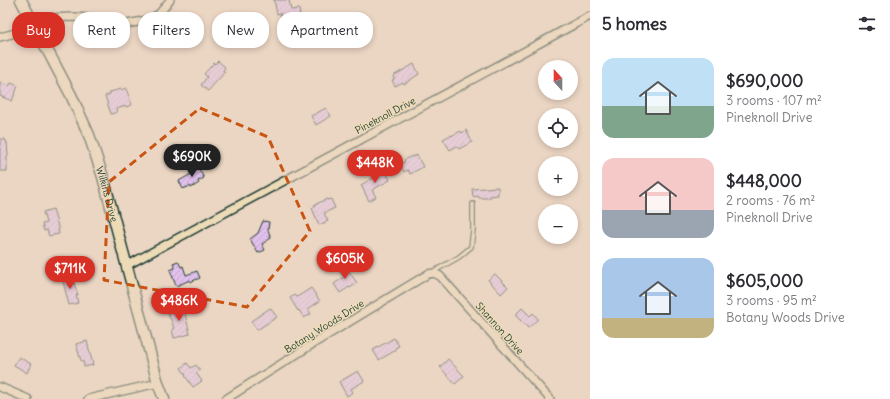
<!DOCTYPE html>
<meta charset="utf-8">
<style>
:root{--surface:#fff;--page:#f7f7f7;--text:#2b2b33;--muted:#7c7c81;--accent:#d93025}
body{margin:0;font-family:Delius,sans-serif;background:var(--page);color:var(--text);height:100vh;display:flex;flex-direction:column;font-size:15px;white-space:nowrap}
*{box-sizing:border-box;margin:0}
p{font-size:13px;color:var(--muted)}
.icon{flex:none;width:22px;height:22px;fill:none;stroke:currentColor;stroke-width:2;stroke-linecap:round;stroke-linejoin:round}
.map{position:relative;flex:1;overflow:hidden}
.details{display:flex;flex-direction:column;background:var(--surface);width:300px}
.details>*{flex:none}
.banner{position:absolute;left:12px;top:12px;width:380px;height:36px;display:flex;gap:8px}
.needle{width:26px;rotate:339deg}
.fabs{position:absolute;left:538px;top:60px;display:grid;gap:8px}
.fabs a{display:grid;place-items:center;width:40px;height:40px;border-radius:50%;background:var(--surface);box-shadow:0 2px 6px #0003;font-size:20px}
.price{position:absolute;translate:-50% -34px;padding:0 9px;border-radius:14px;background:var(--accent);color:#fff;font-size:13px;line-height:26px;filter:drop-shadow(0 1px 2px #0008)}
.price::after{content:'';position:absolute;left:50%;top:24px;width:12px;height:9px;margin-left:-6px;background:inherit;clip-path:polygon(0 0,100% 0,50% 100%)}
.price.on{background:#222;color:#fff}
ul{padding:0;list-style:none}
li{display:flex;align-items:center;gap:12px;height:100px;padding:0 12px}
li span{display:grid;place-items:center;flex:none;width:112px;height:80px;border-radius:12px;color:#555}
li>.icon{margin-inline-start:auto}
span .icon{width:48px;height:48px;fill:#fffc;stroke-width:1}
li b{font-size:17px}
h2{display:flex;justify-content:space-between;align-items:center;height:48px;padding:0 12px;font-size:17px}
.pill{padding:0 14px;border-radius:16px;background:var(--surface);box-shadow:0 2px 6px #0003;font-size:14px;line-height:36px}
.pill.on{background:var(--accent);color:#fff}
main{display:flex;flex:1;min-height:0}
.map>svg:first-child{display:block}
.building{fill:url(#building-hatch);stroke:#1f3d34}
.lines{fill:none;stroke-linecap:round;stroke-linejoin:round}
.lane-casing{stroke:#1f3d34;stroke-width:6}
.street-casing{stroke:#1f3d34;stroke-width:10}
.secondary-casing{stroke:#1f3d34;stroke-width:13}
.lane{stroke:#eddbb8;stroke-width:3.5}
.street{stroke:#eddbb8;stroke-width:7}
.secondary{stroke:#eddbb8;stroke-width:10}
.marked{fill:none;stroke:#ca5512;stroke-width:3;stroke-dasharray:8 5;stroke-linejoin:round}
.labels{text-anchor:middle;stroke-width:3;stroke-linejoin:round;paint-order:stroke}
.street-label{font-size:10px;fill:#1f3d34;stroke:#eddbb8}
</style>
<main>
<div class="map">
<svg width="590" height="399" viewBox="0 0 590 399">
<defs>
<pattern id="building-hatch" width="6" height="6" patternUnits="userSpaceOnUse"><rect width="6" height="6" fill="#e2c1ed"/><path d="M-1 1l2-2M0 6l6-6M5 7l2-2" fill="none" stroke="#c1a7cc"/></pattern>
</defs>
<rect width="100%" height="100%" fill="#ebd6c3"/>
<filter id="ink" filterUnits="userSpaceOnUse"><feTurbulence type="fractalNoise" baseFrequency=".025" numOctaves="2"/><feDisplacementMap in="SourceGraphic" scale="8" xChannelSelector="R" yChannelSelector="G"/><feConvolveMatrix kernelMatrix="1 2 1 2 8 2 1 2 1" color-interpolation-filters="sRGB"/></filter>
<g filter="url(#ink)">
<path class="building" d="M274 0H289L291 10 299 9 300 15 294 16V18L287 20 286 17 281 18 280 13 277 14Z
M218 61 225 67 223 71 225 72 208 91 201 85 207 77 204 74 214 63 215 64Z
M414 64 419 74 404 84 403 82 395 86 392 80 394 79 393 76Z
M0 82 9 86 11 83 18 86 12 101 0 96Z
M126 88 132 105 126 107V106L116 109 117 112 111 114 105 96 110 94V92L121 89V90Z
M326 108 331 116 316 125 311 116Z
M466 130 472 142 459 149 457 146 450 150 443 139 451 135V136L461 131 462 133Z
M0 139H5L6 142H7L8 156H7V171H0Z
M417 155 423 167 410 174 408 170 404 172 400 164 405 162 404 160 412 156 413 157Z
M195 162 204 178 198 181 199 183 191 188 190 186 183 189 179 181 191 174 189 172 193 170 190 165Z
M385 170 390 180 372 190 376 197 369 201 361 185 376 176 375 175Z
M498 187V195L490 196V198H479L478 196 473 197 472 189Z
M327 199V200L331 199 335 208 324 213 328 221 319 225 312 208 315 207 314 205Z
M53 209 59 230H58L59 234 49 236 47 230 44 231 42 224 46 223 43 212Z
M263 221 269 222 268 230 271 238 262 244 265 250 258 253 250 239 258 233Z
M178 261 181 267 183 266 186 275 197 271 200 278 190 282V280L176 286 170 270 175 268 173 263Z
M344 264 357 283 350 288 349 287 340 293 334 284 344 277 338 269Z
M495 274 508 287 501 294 488 280Z
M71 275 73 283H74L78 295H76L78 303 69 305 62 278Z
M311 288 320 301 308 309 311 314 304 318 299 310 298 311 290 298 295 295 297 297Z
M183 305 190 334 174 338 172 329H174L171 319H170L167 310Z
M270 308 277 317 257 330 251 321Z
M522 308 530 316 533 313 538 319 528 328 515 315Z
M394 338 399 346 395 348 396 350 379 360 373 350Z
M87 341 93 365 84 367 83 361H81L76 344Z
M19 357 31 364 27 373 14 365Z
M448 359 464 376 455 384 440 367Z
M187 363 191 368 196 365 200 370 196 373 202 381 193 387 185 376 186 375 181 368Z
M358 371 364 381 351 389 353 392 347 396 339 382Z"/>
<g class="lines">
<defs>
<path id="lane" d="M434 273 438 269 459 257 471 247 473 230V204"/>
<path id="street" d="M33 22 47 18 74 17 90 18 112 23 127 24 148 20 159 14 170 0
M0 37 35 28
M126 266 590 16
M0 387 28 399
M88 399 158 383
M226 399 311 345 428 274 434 273 440 276 550 399"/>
<g id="secondary">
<path id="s1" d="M21 0 71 95 89 135 103 177 158 383 164 399"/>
</g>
</defs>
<use href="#lane" class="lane-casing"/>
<use href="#street" class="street-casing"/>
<use href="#secondary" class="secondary-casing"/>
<use href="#lane" class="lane"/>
<use href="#street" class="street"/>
<use href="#secondary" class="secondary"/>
</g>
</g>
<path d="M0 0H590V399H0ZM200 108 268 137 310 231 247 307 104 280 109 182Z" fill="#ebd6c3" fill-opacity=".55" fill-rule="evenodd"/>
<path class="marked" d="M200 108 268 137 310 231 247 307 104 280 109 182Z"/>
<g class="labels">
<g class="street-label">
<text transform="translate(385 115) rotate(-28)" y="4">Pineknoll Drive</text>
<text dy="4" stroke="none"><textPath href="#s1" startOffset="213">Wilkins Drive</textPath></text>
<text transform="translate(324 326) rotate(-32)" y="4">Botany Woods Drive</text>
<text transform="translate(500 328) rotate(48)" y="4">Shannon Drive</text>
</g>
</g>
</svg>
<div class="fabs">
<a><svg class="needle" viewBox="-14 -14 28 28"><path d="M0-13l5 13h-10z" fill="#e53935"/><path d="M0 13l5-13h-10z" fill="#7c7c81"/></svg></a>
<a><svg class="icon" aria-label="locate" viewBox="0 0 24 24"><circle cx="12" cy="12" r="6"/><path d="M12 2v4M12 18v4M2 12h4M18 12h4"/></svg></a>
<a>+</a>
<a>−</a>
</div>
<b class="price on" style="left:192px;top:178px">$690K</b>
<b class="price" style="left:375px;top:184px">$448K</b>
<b class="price" style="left:345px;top:280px">$605K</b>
<b class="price" style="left:70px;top:290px">$711K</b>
<b class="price" style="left:179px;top:322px">$486K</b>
<div class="banner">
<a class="pill on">Buy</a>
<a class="pill">Rent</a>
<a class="pill">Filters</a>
<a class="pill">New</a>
<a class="pill">Apartment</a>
</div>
</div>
<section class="details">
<h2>5 homes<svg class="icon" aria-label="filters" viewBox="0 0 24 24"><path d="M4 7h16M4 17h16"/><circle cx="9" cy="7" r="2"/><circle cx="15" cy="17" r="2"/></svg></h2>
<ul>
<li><span style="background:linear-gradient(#bfe0f5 60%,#7fa58c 0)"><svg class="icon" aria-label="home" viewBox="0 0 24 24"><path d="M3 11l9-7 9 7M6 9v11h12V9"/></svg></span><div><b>$690,000</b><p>3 rooms · 107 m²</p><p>Pineknoll Drive</p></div></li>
<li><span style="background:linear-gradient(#f6c9c9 65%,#9aa5b1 0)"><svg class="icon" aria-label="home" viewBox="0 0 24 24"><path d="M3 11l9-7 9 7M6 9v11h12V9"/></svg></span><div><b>$448,000</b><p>2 rooms · 76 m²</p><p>Pineknoll Drive</p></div></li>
<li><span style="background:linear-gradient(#a9c7e8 75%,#c2b280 0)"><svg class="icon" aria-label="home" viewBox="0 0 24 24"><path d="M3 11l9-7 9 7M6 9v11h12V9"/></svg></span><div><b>$605,000</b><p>3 rooms · 95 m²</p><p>Botany Woods Drive</p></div></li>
</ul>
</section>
</main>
